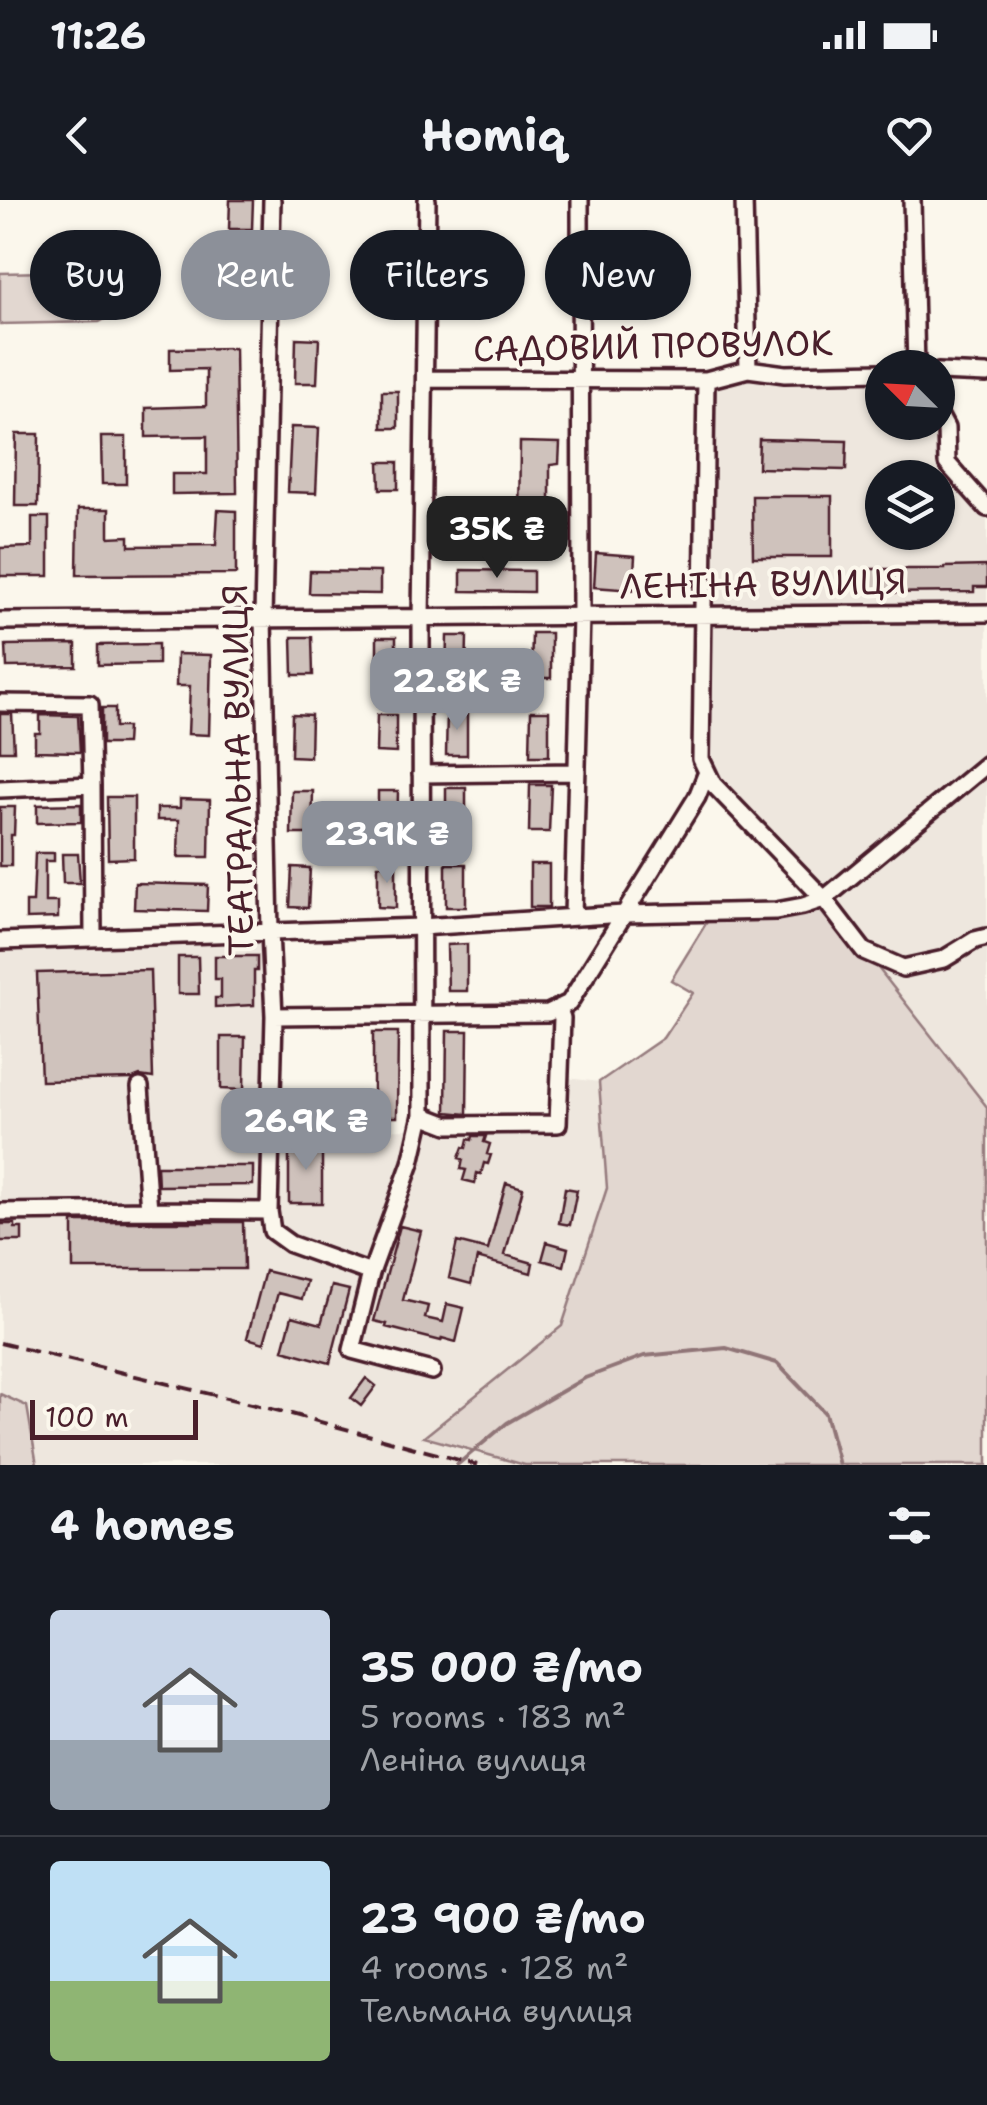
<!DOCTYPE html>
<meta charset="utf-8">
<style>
:root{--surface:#171b24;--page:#242831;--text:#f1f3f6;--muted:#9ea1a6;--line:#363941;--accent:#8c9099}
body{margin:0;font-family:"Shantell Sans",sans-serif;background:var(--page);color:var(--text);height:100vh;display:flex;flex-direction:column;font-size:38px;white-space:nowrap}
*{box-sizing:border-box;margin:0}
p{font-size:32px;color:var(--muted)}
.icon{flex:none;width:55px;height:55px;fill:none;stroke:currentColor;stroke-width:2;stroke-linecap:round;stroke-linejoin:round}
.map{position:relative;height:1265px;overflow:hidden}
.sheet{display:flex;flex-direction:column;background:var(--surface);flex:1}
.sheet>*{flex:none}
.hud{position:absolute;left:30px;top:30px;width:928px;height:90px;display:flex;gap:20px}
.needle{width:65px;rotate:294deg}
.buttons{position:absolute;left:865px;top:150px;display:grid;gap:20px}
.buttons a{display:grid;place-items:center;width:90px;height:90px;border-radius:50%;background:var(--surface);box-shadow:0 2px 8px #0004;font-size:50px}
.scale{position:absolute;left:30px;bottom:25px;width:168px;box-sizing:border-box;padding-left:10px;border:5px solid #4a1f2b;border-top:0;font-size:28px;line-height:35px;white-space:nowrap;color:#4a1f2b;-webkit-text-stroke:8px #fbf7ec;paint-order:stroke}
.price{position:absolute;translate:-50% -85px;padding:0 22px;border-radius:20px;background:var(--accent);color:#fff;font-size:32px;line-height:65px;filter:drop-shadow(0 2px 5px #0008)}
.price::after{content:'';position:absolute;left:50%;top:60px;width:30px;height:22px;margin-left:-15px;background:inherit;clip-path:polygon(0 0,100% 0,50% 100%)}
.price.current{background:#222;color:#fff}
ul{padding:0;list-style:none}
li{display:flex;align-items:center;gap:30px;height:250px;padding:0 50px}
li+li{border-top:2px solid var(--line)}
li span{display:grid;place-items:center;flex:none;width:280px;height:200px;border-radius:10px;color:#555}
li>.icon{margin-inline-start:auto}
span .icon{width:120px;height:120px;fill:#fffc;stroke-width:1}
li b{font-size:42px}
h2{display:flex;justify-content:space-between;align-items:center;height:120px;padding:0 50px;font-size:42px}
.pill{padding:0 35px;border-radius:45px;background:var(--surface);box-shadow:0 2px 8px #0004;font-size:35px;line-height:90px}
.pill.current{background:var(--accent);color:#fff}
.status{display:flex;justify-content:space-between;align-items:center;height:70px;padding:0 50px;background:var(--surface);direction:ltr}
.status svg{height:28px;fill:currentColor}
header{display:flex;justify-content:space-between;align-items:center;height:130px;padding:0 50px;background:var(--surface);font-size:45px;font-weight:700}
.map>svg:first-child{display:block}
.built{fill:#eee7de;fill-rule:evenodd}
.green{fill:#e2d7d0;stroke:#967b7e;stroke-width:2.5}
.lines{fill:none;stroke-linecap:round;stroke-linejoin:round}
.stream{stroke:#907477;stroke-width:4}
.building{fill:#cfc2bc;stroke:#4a1f2b;stroke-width:2.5}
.minor-casing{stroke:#4a1f2b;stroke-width:22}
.minor{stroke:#fbf7ec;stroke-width:15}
.rail{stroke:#4a1f2b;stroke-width:4;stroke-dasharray:15 8;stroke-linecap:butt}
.labels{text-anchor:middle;stroke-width:8;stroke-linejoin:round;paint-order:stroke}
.street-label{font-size:35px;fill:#4a1f2b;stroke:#fbf7ec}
</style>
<div class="status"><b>11:26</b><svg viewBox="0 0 49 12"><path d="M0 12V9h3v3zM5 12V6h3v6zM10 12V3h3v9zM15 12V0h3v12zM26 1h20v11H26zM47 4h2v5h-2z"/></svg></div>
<header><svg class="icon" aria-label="back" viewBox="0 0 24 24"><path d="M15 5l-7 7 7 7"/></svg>Homiq<svg class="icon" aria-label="heart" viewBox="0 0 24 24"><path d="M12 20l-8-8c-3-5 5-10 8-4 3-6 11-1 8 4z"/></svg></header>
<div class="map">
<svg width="987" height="1265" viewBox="0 0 987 1265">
<rect width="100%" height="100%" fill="#fbf7ec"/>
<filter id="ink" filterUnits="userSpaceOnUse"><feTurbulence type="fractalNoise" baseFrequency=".01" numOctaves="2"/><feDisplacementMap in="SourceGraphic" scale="20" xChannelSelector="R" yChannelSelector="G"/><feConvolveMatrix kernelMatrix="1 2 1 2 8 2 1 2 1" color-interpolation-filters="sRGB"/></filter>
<g filter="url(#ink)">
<path class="built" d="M748 169 882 172V222H938L947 263 987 308V907L824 699 713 584 701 559 706 180ZM882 278H938V332H882Z
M270 731 272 931 418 929 448 925 558 924 560 877 599 882 607 988 562 1126 425 1237 525 1265H0V741Z"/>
<path class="green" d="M99 71C126 83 126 111 99 122L0 124V73Z
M824 699 987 907V1265H525L424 1237 562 1126 607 988 599 882 663 838 693 793 671 780 713 712Z
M0 1194 27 1206 37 1265H0Z"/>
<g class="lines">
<path class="stream" d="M457 1265 507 1223 585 1178 644 1156 726 1148 777 1163 825 1213 839 1265"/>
</g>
<path class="building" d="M230 0H253L252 29H229Z
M296 138 319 139 317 183H295Z
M235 148 237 293 172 294V274H207V236L146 237V208L206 206V169L170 170V149Z
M382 191H398V228H382Z
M291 227 319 228 316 293 288 292Z
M16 234H39L38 306H15Z
M101 237H126V284H102Z
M759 239 847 241 846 270 758 268Z
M520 242 560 243 559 264 550 265V303L559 304 558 326H519Z
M379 262H398V289H380Z
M752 296H832V357H753Z
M78 309H109V337L129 336V346L216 345 218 310 236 311V374L77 375Z
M32 317H49V376H0V348L32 347Z
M596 353 635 356 633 390 594 387Z
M987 366V387H974V392L869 393 870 369H945V367Z
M461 370 533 371V392L461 391Z
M310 371 380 372V394L309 393Z
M532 433H551V478H531Z
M447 436H467L466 478 446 477Z
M292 437H312L313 475H293Z
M377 437H396V479H377Z
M76 444V466L7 467 6 445Z
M158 444V464L98 465V445Z
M177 454 211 455 209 535 188 534 190 486H176Z
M102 508H115V527H127L126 544H102Z
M447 510H467V555H446Z
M531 511H549V556H530Z
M0 514H12L14 551H0Z
M292 514 311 515 310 557 291 556Z
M40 515 78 516 80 552 35 551V533H40Z
M377 515H396V553L376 552Z
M530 585H551L549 632H529Z
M446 588H466V633H446Z
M292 591H313L312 634H291Z
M378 591H398L397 633 378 632Z
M107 597H134V658L108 659Z
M180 599 210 600 209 657H178L179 620H157V608H180Z
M81 604V622L37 623V605Z
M0 607H15L14 635H11V666H0Z
M35 653H54V661H45V702H58V718L26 719V702H33Z
M62 654H78L80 683H63Z
M446 664H466V707H446Z
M530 664H549V707H530Z
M378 665H396V708L378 707Z
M292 667 310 668 308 708 290 707Z
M135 683 208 685 207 711 134 709Z
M467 744V791H448L447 745Z
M215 756H257V771H254V805L215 807V798H221V779H215Z
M178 757H198L199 794H178Z
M150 770 153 878 140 876 133 879 41 881 37 773Z
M447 831H468L467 914 446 912Z
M373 832H398L397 917H373Z
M221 837H245L244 890 221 889Z
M473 936H486L484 942 490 944 487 954 491 955 488 964 484 963 481 974 477 973 475 983 463 980 466 970 461 969 463 959 459 958 463 947 466 948 468 939 472 940Z
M289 943H322V1003H289Z
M157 966H253V985L158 986Z
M506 983 523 988 505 1055 533 1063 531 1073 477 1058 471 1084 449 1078 457 1042 488 1050Z
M565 988 577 990 570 1025 559 1023Z
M73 1022H243L244 1069H73Z
M0 1024H15V1028H22V1041H0Z
M400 1026 421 1031 403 1100 428 1106 425 1118 443 1122 447 1104 464 1108 456 1142 442 1138 441 1141 386 1127 387 1124 374 1121Z
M547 1042 568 1048 564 1066 542 1060Z
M265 1071 307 1081 302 1099 278 1093 264 1143 247 1138Z
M332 1086 349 1090 330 1163 283 1150 292 1116 321 1124Z
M366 1178 376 1186 361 1206 351 1198Z"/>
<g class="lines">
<defs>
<path id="minor" d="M272 0 263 418 270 731 274 816 269 1011 272 1031 290 1044 371 1073
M427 0 421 418 422 915 411 963 371 1073 352 1150 432 1171
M744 0 748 169
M912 0 916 168
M938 172 987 174
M425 179 706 180 748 169 785 174 882 172
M706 180 701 559 713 584 824 699 864 751 903 768 944 759 975 740 987 737
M938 213 946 228 947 263 987 308
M0 421 987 413
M0 503 90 504 92 585 0 589
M421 574 577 572
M92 585 93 737
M573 716 581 416 580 0
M0 741 421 727 624 714 776 711 803 706 824 699 987 564
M274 816 548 813 569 803 697 597 707 572
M422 915 448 925 558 924 562 818 559 809
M149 1010 269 1011
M0 1012 149 1010 140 887"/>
</defs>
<use href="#minor" class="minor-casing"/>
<use href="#minor" class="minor"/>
<path class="rail" d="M0 1143 284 1212 477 1265"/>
</g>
</g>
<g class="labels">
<g class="street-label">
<text transform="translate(653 146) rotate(-1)" y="12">САДОВИЙ ПРОВУЛОК</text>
<text transform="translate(763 384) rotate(-1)" y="12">ЛЕНІНА ВУЛИЦЯ</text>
<text transform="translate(238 570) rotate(-91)" y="12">ТЕАТРАЛЬНА ВУЛИЦЯ</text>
</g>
</g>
</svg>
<div class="buttons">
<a><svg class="needle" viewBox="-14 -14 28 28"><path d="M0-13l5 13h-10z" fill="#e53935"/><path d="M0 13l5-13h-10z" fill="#9ea1a6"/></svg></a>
<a><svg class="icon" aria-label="layers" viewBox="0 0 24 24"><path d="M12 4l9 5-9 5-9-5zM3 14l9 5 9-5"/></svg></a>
</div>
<div class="scale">100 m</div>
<b class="price current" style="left:497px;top:381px">35K ₴</b>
<b class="price" style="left:457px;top:533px">22.8K ₴</b>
<b class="price" style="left:387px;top:686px">23.9K ₴</b>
<b class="price" style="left:306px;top:973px">26.9K ₴</b>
<div class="hud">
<a class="pill">Buy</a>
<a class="pill current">Rent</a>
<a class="pill">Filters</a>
<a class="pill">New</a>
</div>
</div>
<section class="sheet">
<h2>4 homes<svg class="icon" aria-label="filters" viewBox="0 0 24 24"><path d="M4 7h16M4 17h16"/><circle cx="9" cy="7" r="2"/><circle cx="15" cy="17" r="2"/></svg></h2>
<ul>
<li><span style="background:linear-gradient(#c9d6e8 65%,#9aa5b1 0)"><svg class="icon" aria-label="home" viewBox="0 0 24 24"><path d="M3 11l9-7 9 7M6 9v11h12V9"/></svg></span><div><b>35 000 ₴/mo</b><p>5 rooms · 183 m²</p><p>Леніна вулиця</p></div></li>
<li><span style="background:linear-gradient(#bfe0f5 60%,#8fb573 0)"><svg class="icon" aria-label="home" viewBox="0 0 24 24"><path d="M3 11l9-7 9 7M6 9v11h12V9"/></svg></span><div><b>23 900 ₴/mo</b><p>4 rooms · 128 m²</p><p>Тельмана вулиця</p></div></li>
</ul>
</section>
